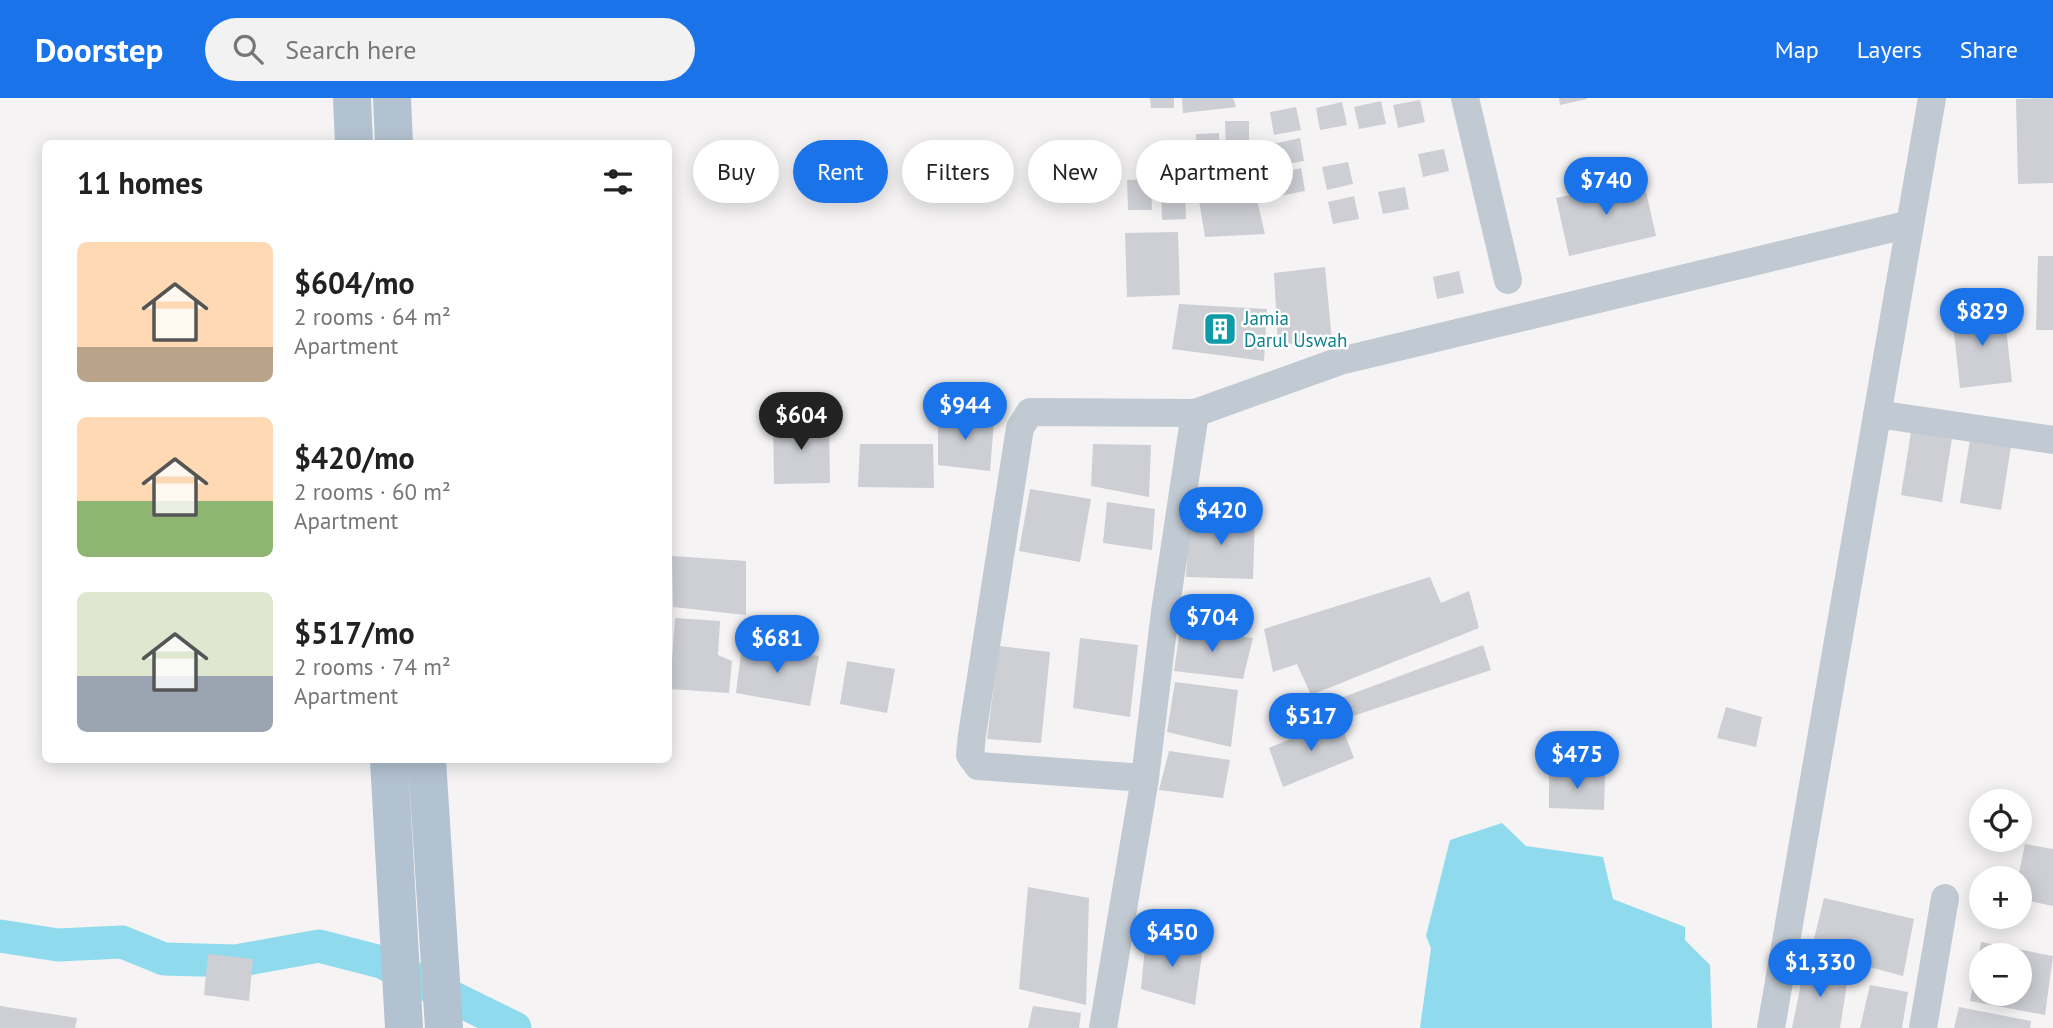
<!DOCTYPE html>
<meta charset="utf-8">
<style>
:root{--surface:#fff;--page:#f2f2f2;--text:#222;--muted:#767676;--accent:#1a73e8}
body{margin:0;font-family:"PT Sans",sans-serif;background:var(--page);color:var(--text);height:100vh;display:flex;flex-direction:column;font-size:26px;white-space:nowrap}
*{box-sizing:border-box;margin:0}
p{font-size:23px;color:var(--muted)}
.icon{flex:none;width:38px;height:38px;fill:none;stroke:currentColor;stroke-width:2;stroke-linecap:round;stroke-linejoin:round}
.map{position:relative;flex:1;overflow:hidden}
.side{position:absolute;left:42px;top:42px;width:630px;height:623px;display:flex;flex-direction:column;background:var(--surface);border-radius:10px;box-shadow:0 4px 18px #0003}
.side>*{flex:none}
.banner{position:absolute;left:693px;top:42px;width:665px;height:63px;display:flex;gap:14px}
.buttons{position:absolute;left:1969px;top:691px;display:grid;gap:14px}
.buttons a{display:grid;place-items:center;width:63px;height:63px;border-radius:50%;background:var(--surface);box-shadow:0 4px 18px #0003;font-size:35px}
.price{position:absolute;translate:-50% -60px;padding:0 16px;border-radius:24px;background:var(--accent);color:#fff;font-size:23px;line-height:46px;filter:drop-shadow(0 2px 4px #0008)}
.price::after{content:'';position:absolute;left:50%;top:42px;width:21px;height:16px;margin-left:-10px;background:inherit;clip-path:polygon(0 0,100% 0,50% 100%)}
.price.current{background:#222;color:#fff}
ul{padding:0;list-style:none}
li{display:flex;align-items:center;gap:21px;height:175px;padding:0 35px}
li span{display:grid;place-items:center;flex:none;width:196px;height:140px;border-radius:10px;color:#555}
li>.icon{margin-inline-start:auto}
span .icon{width:84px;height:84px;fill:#fffc;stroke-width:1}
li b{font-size:30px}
h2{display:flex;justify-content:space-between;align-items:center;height:84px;padding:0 35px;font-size:30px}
.chip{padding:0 24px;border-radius:32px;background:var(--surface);box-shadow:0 4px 18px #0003;font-size:24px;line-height:63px}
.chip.current{background:var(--accent);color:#fff}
header{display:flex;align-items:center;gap:42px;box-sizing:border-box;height:98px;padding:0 35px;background:var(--accent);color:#fff}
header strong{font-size:33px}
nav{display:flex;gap:38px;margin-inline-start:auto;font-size:24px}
.search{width:490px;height:63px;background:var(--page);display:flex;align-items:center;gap:18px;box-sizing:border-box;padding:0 24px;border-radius:38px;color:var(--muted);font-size:26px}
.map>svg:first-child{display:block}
.water{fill:#90daee}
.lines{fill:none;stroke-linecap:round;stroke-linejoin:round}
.canal{stroke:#90daee;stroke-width:33}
.building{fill:#cdcfd5;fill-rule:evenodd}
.minor{stroke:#c1cad2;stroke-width:28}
.primary{stroke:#b3c2d1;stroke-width:38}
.labels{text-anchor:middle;stroke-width:5;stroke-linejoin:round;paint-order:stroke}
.culture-label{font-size:19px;fill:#0d838f;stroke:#fff;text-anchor:start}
</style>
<header>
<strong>Doorstep</strong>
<div class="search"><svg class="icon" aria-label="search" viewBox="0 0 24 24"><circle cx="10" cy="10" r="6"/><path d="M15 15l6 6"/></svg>Search here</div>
<nav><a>Map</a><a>Layers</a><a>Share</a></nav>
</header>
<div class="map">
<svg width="2053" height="930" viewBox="0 0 2053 930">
<rect width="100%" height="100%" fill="#f5f3f3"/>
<path class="water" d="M1502 725 1526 748 1603 759 1613 801 1685 829V842L1710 867 1712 930H1420L1431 850 1426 838 1450 742Z"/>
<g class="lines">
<path class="canal" d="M0 838 58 847 122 844 164 861 236 863 319 848 381 864 515 930"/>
</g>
<path class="building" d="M1150 0H1174V10H1151Z
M1182 0H1233L1236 9 1183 15Z
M1559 0H1587V1L1560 7Z
M2053 0V85L2018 86 2016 1Z
M1420 2 1425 24 1398 30 1393 7Z
M1381 3 1386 26 1359 31 1354 9Z
M1342 4 1347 27 1320 32 1316 10Z
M1296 9 1301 32 1274 37 1270 14Z
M1225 23H1249V53L1226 54Z
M1219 35 1220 66H1197L1196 36Z
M1300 40 1304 63 1278 68 1273 46Z
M1178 44 1179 75H1155L1154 45Z
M1444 51 1449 73 1423 79 1418 56Z
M1348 64 1353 86 1327 92 1322 69Z
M1301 70 1305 93 1279 98 1275 76Z
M1643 80 1656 138 1569 158 1556 100Z
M1151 81 1152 112H1128L1127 82Z
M1254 89 1265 136 1205 139 1198 96Z
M1405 89 1409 111 1383 116 1378 94Z
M1161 91H1185L1186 121 1162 122Z
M1354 98 1359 121 1333 126 1328 104Z
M1178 134 1180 197 1127 199 1125 135Z
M2038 158H2053V232H2036Z
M1325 169 1332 243 1278 247 1274 175Z
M1459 173 1464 195 1437 201 1433 179Z
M1179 206 1267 211 1264 263 1172 251Z
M2004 211 2012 284 1960 290 1952 216Z
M938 316 994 323 990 373 938 367Z
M773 322H829L830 385 774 386Z
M1911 334 1952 340 1942 404 1901 397Z
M1970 341 2011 348 2001 412 1960 405Z
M860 346H933L934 390 858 389Z
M1093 346 1151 347 1149 399 1091 388Z
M1030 391 1091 401 1080 464 1019 453Z
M1107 404 1155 411 1152 452 1103 445Z
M1190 416 1255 418 1253 481 1186 479Z
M672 458 746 463V517L673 509Z
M1430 479 1441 505 1469 493 1479 530 1311 597 1297 566 1273 574 1264 531Z
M675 520 720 523 718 557 732 563 729 595 670 591Z
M1180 531 1253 540 1243 581 1174 573Z
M1080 540 1138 547 1130 619 1073 610Z
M1483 547 1491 572 1347 620 1341 600Z
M742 548 819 558 810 608 736 595Z
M999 548 1050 554 1041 645 987 641Z
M847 563 895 571 887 615 840 606Z
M1175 584 1238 592 1231 649 1167 634Z
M1726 609 1762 619 1756 649 1717 640Z
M1339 621 1354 660 1283 689 1269 650Z
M1169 653 1230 662 1223 700 1159 692Z
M1549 675H1605L1604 712 1549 710Z
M2025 746 2053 751V808L2020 801 2018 780Z
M1028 789 1089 800 1086 907 1019 891Z
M1824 800 1914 821 1903 878 1811 853Z
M1146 837 1203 848 1195 907 1141 891Z
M1981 844 2053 858 2045 917 1970 903ZM1981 858H2020V896H1981Z
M208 856 253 861 249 903 204 897Z
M1805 866 1848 879 1840 930H1792Z
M1870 887 1908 894 1902 930H1860Z
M0 908 77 920 75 930H0Z
M1033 908 1081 915 1079 930H1028Z
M1959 909 2031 923 2030 930H1954Z"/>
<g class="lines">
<path class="minor" d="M1465 0 1508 182
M1195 315 1340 263 1910 126
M1877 316 2053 342
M1103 930 1145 680 1165 514 1195 315 1030 314 1020 330 972 637 970 657 978 668 1145 680
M1771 930 1932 0
M1923 930 1945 800"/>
<path class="primary" d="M352 0 354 46
M392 0 394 46
M389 662 404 930
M427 662 444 930"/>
</g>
<defs>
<symbol id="building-square" viewBox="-11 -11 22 22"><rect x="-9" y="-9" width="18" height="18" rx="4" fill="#0f9aa8" stroke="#fff"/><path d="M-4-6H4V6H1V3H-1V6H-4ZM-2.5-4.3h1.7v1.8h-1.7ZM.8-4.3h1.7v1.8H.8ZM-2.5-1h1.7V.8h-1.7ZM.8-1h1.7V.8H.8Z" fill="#fff"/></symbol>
</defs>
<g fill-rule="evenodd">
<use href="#building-square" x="1201" y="212" width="38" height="38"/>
</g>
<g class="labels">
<g class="culture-label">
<text x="1244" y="227">Jamia<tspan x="1244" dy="22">Darul Uswah</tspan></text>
</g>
</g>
</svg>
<div class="buttons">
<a><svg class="icon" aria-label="locate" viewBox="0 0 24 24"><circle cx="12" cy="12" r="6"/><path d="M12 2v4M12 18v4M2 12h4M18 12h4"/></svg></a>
<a>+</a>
<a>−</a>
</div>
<b class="price" style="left:1606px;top:119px">$740</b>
<b class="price" style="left:1982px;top:250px">$829</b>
<b class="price" style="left:965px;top:344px">$944</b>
<b class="price current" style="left:801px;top:354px">$604</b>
<b class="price" style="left:1221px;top:449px">$420</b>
<b class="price" style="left:1212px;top:556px">$704</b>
<b class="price" style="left:777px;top:577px">$681</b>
<b class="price" style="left:1311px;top:655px">$517</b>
<b class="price" style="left:1577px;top:693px">$475</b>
<b class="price" style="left:1172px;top:871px">$450</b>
<b class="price" style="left:1820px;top:901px">$1,330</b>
<div class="banner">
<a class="chip">Buy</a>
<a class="chip current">Rent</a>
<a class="chip">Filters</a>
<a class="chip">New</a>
<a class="chip">Apartment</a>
</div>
<section class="side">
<h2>11 homes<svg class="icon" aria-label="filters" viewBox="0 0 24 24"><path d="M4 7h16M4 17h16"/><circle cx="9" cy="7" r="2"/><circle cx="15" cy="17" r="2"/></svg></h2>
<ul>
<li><span style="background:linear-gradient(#ffd9b3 75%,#b9a48a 0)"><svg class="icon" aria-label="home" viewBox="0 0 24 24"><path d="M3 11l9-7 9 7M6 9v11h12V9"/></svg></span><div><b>$604/mo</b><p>2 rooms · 64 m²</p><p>Apartment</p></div></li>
<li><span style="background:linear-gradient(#ffd9b3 60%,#8fb573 0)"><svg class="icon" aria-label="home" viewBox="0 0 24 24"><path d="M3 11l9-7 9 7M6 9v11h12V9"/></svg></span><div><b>$420/mo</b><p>2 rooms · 60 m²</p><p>Apartment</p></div></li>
<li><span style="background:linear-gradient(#dfe7d0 60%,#9aa5b1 0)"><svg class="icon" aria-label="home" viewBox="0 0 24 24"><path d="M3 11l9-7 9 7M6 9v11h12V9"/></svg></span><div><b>$517/mo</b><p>2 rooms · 74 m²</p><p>Apartment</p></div></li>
</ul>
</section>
</div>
